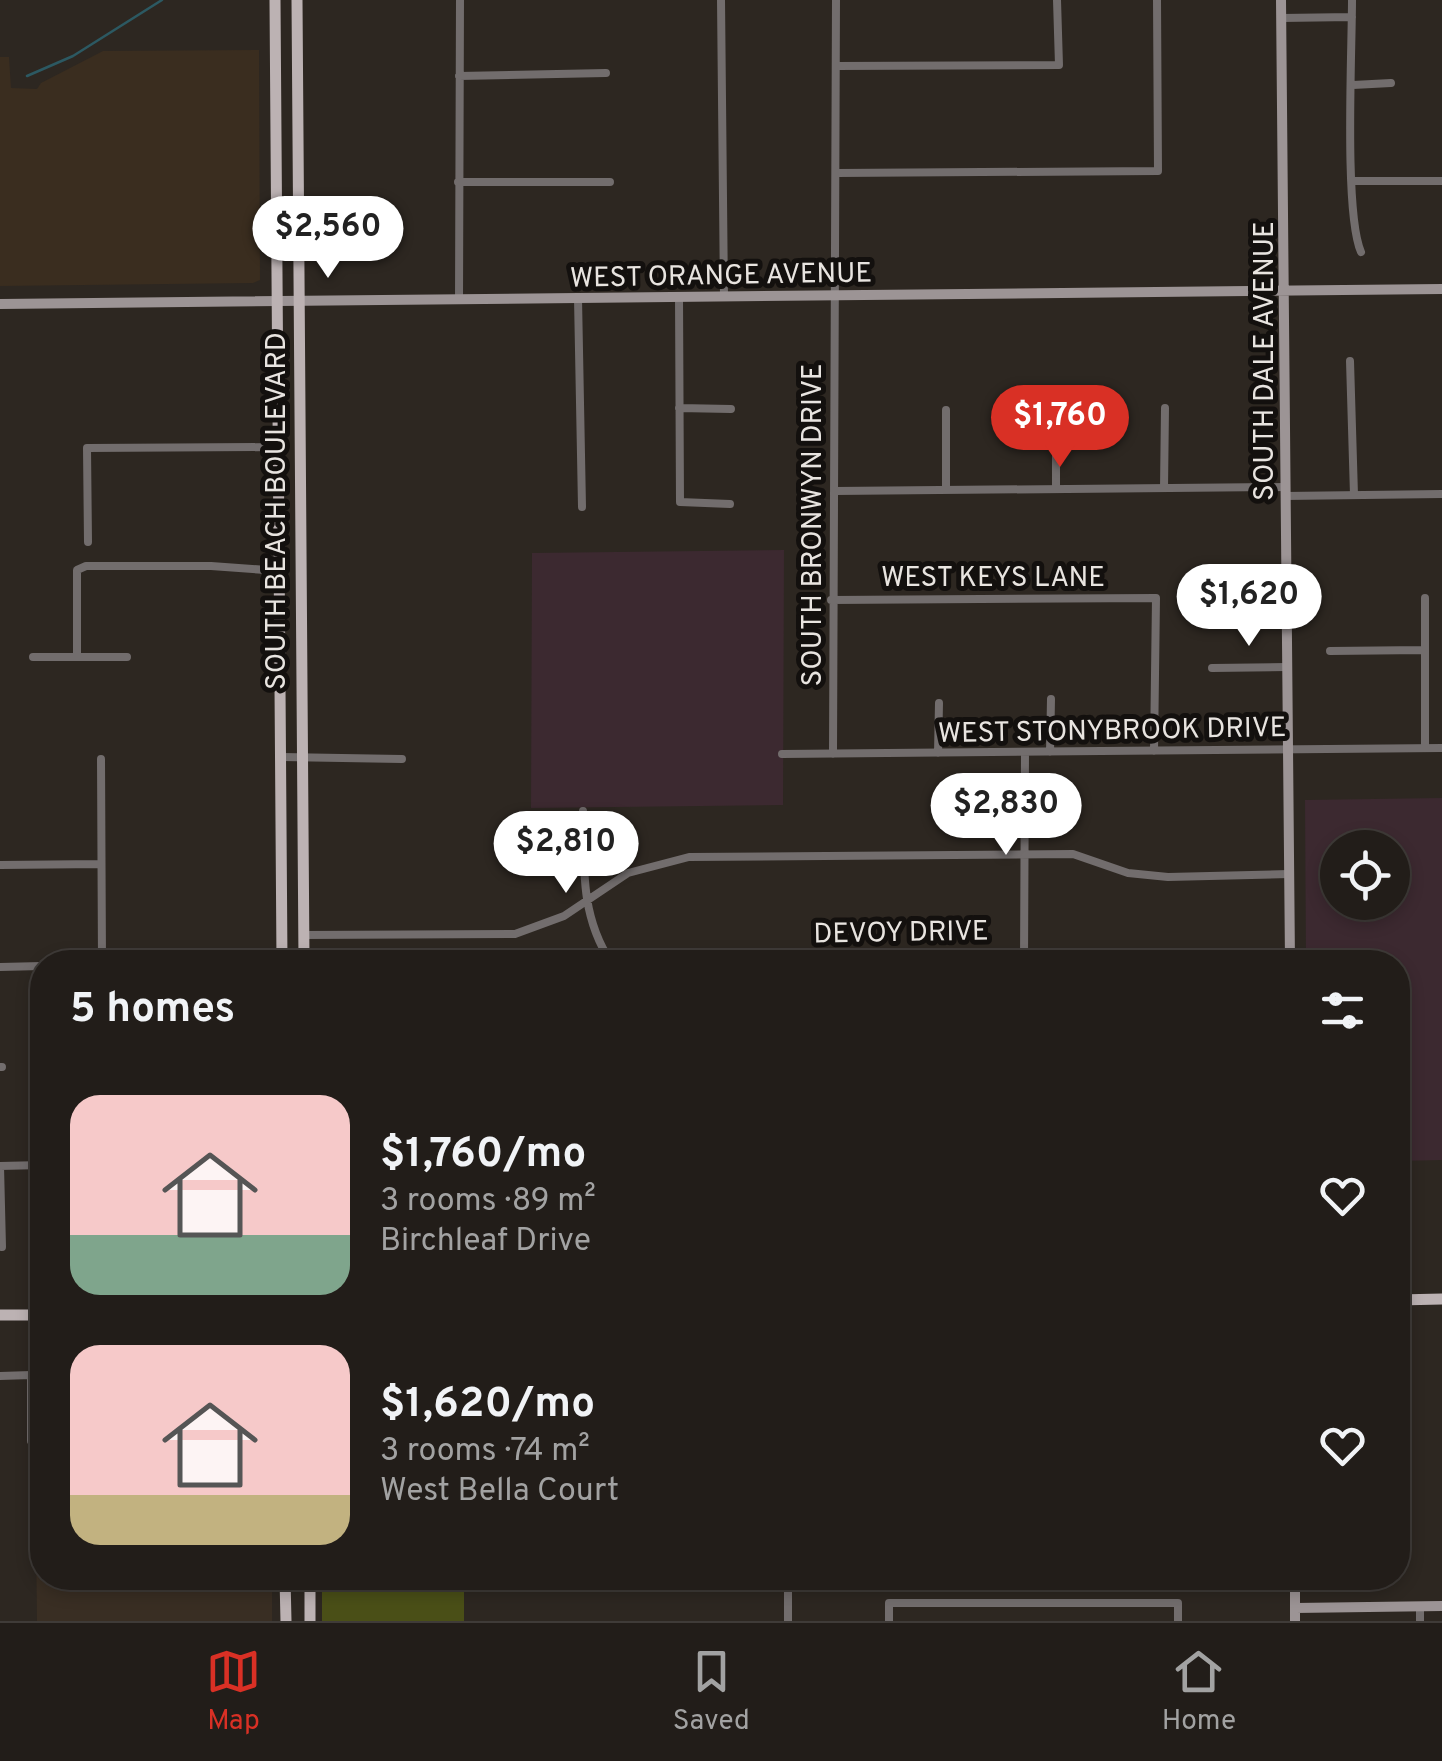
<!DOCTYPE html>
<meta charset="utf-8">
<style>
:root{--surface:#221d19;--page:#2e2a26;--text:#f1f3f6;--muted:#a2a2a2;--line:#3f3b38;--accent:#d93025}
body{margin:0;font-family:Overpass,sans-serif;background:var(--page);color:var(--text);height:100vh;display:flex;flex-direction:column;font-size:38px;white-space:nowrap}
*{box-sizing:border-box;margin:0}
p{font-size:32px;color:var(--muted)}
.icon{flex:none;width:55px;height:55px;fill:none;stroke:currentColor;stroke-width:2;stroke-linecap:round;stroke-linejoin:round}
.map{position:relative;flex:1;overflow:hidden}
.panel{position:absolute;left:30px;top:950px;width:1380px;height:640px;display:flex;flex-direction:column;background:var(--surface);border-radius:40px;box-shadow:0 5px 15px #0003,0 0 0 2px var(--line)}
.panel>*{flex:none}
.buttons{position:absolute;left:1320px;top:830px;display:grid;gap:20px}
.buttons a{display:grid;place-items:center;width:90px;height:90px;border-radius:50%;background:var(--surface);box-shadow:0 5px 15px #0003,0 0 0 2px var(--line);font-size:50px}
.price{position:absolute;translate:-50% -85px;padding:0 22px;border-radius:35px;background:#fff;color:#222;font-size:32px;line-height:65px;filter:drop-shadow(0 2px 5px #0008)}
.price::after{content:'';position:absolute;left:50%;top:60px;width:30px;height:22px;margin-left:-15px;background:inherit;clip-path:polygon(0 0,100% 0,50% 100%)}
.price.active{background:var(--accent);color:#fff}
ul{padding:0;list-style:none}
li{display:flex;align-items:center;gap:30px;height:250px;padding:0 40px}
li span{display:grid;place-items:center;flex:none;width:280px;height:200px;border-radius:30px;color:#555}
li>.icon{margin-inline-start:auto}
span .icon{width:120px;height:120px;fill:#fffc;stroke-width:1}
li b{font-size:42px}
h2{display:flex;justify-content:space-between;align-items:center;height:120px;padding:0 40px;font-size:42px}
.tabs{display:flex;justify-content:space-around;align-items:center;height:140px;border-top:2px solid var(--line);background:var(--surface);font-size:28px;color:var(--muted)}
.tabs a{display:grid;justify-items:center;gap:5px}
.tabs .active{color:var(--accent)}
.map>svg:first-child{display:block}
.built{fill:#392e23}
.education{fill:#3c2930;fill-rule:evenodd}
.medical{fill:#3a2d1f}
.green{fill:#4a4f17}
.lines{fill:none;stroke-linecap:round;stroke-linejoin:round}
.stream{stroke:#2c5962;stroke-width:2.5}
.street{stroke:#726d6d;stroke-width:8}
.secondary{stroke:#9c9495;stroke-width:10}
.primary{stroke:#bcb2b3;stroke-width:11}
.rail{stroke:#cac5c1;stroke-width:2.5;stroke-dasharray:20 10;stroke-linecap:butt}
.labels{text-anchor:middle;stroke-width:10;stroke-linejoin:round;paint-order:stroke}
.street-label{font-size:28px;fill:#e8e4e0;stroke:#13100e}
</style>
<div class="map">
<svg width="1442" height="1621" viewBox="0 0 1442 1621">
<rect width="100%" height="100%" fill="#2d2721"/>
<path class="built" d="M35 1440H42V1578H272V1621H37Z"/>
<path class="education" d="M784 550 783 805 531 808 532 553Z
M1442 798V1160L1398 1161V962H1306L1305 800ZM1338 848H1392V902H1338Z"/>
<path class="medical" d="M259 50 260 280 253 283 0 286V57H9L11 88 37 89 41 83 103 51Z"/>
<path class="green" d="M322 1578H452L464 1588V1621H322Z"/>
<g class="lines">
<path class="stream" d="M27 76 73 56 162 0"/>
<path class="street" d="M721 0 724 297
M1352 0C1352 52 1344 213 1361 252
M1282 18 1352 17
M836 66 1059 65 1057 0
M459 76 606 73
M1353 85 1391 83
M837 173 1158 171 1157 0
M1354 181H1442
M458 182H610
M679 297 680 502 730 504
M578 298 582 507
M459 300 460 0
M1350 361 1354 495
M679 408 731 409
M946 410V490
M1056 412V489
M1164 488 1165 408
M835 491 1285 487
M1285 496 1442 494
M88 542 87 448 279 447
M1425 598V748
M831 600 1156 598 1154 751
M1330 651 1423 650
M33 657H127
M77 657V570L86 566H211L280 571
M1212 668 1287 667
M1050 752 1051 699
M938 753 939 703
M782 754 1442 748
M833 754 836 0
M282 757 402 759
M101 759 102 962
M583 811C584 865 580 916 611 962
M0 865 101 864
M303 935 515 934 564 916 628 873 689 857 1073 854 1128 873 1168 877 1289 874
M659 962 694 957 1023 952
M1024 962 1025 752
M0 967 42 966
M0 1067H2
M0 1166 2 1247
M0 1166 42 1165
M0 1376 31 1375V1441
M1420 1607V1621
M788 1621V1578
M889 1621V1603H1178V1621"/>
<path class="secondary" d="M1281 0 1290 962
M0 304 1442 289
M1295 1578V1621
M1295 1608 1442 1606"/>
<path class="primary" d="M275 0 282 962
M297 0 304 962
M1398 1300 1442 1299
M0 1315H42
M285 1578 286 1621
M310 1578V1621"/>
<path class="rail" d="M388 1578 383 1584 385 1589 413 1588 419 1581"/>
</g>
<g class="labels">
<g class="street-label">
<text transform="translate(721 274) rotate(-1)" y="10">WEST ORANGE AVENUE</text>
<text transform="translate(1263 361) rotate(-90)" y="10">SOUTH DALE AVENUE</text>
<text transform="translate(275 511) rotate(-90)" y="10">SOUTH BEACH BOULEVARD</text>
<text transform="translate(811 525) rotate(-90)" y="10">SOUTH BRONWYN DRIVE</text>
<text x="993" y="586">WEST KEYS LANE</text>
<text transform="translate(1112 729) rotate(-1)" y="10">WEST STONYBROOK DRIVE</text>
<text transform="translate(901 931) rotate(-1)" y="10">DEVOY DRIVE</text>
</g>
</g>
</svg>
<div class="buttons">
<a><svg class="icon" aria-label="locate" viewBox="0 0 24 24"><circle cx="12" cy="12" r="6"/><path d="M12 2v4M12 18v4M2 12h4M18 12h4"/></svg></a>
</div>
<b class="price" style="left:328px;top:281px">$2,560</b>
<b class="price active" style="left:1060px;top:470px">$1,760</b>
<b class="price" style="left:1249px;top:649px">$1,620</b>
<b class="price" style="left:1006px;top:858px">$2,830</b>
<b class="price" style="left:566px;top:896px">$2,810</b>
<section class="panel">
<h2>5 homes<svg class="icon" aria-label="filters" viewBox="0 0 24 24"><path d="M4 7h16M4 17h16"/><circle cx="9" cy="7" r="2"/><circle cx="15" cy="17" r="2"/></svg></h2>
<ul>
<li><span style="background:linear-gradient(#f6c9c9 70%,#7fa58c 0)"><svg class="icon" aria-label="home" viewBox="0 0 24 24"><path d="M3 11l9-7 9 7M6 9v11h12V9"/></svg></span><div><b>$1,760/mo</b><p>3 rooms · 89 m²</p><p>Birchleaf Drive</p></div><svg class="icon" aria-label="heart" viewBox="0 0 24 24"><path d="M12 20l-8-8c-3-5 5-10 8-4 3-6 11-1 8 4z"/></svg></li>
<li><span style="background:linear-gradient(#f6c9c9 75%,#c2b280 0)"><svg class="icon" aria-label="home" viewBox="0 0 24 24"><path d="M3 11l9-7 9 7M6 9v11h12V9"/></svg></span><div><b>$1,620/mo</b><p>3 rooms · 74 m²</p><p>West Bella Court</p></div><svg class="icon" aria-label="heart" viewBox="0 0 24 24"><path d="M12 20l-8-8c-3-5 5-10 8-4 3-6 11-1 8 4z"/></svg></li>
</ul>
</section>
</div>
<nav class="tabs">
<a class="active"><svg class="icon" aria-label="map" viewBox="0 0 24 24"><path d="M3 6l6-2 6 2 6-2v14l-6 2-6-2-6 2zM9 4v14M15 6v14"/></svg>Map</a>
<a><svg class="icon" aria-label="saved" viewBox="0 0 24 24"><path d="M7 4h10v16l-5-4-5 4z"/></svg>Saved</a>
<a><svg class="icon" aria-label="home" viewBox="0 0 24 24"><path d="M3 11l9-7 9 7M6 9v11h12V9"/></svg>Home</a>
</nav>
